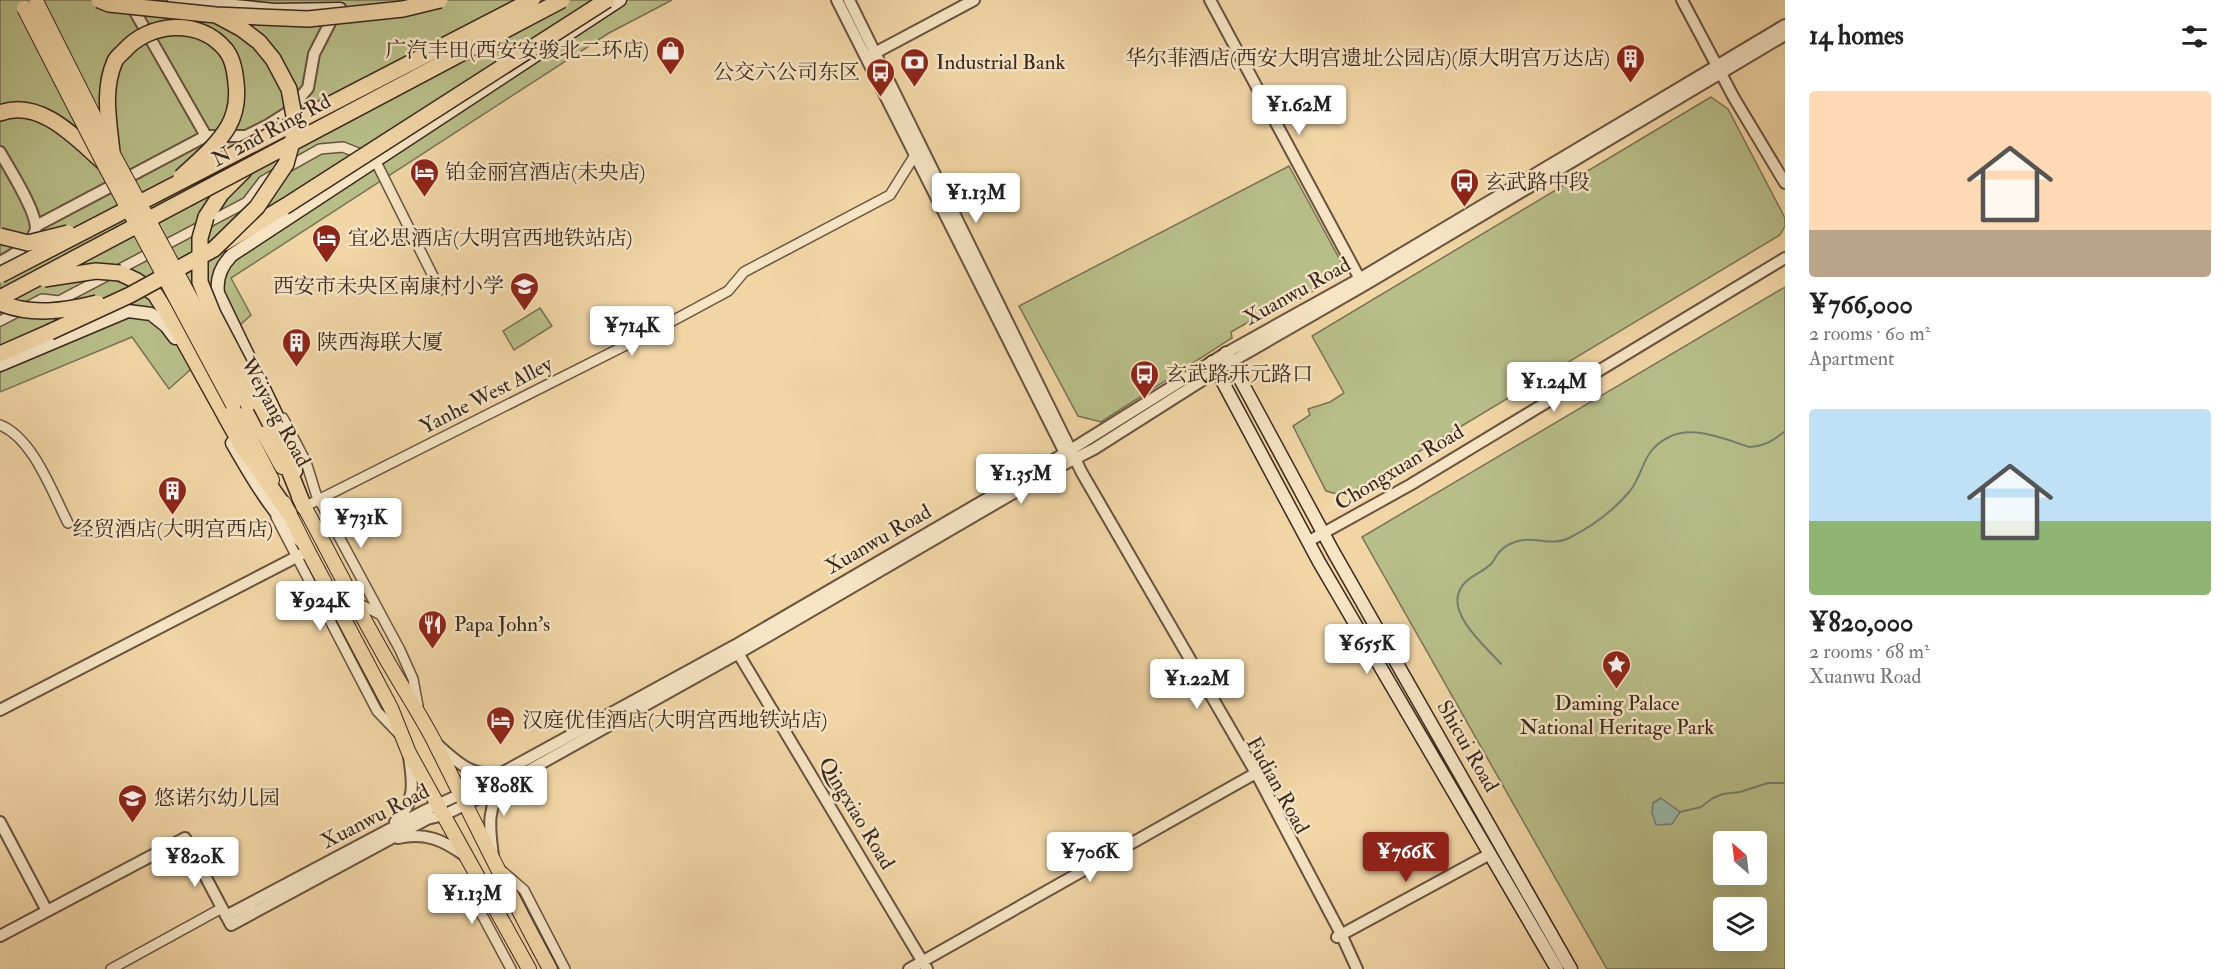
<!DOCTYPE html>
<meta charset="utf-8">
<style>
:root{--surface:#fff;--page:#f2f2f2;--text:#222;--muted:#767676;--accent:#8f2418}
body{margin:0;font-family:"IM FELL Double Pica","Noto Serif SC",serif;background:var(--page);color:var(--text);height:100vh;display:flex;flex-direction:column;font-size:22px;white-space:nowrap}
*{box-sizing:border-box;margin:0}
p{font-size:20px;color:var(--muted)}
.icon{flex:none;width:33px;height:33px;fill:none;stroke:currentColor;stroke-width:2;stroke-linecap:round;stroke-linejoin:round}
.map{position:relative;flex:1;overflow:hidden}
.sheet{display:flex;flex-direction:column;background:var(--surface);width:450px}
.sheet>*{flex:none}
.needle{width:39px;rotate:332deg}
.buttons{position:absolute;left:1713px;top:831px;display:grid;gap:12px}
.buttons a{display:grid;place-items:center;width:54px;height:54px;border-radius:6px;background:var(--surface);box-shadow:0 6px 24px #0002;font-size:30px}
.price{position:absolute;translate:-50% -51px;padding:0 14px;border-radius:6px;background:#fff;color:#222;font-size:20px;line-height:39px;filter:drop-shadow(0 2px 3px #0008)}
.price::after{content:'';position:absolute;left:50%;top:36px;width:18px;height:14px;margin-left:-9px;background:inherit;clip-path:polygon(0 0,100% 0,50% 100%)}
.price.on{background:var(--accent);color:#fff}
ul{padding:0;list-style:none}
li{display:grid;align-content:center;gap:12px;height:318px;padding:0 24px}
li span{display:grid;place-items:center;height:186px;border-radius:6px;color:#555}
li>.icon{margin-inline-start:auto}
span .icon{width:108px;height:108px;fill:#fffc;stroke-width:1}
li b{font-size:26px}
h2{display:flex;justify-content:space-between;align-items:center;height:72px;padding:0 24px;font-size:26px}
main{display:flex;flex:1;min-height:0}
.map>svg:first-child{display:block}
.green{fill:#b8be88;stroke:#797353;stroke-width:1.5;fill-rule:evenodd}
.water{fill:#9bb8aa;stroke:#747e72;stroke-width:1.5}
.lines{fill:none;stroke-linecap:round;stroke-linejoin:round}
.stream{stroke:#747e72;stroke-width:2}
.minor-casing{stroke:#685340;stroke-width:12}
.tertiary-casing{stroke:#685340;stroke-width:14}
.secondary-casing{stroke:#3a281e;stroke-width:15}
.primary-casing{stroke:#3a281e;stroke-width:16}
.trunk-casing{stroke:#3a281e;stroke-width:18}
.minor{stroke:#f6e4c4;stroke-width:9}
.tertiary{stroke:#f6e4c4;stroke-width:10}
.secondary{stroke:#f6e4c4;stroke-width:12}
.primary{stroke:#f1d5a5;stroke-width:14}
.trunk{stroke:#f1d5a5;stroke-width:15}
.primary-bridge-casing{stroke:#3a281e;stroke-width:16;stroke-linecap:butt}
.trunk-bridge-casing{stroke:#3a281e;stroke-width:18;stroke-linecap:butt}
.primary-bridge{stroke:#f1d5a5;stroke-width:14}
.trunk-bridge{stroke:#f1d5a5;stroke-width:15}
.labels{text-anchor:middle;stroke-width:5;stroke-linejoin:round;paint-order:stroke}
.poi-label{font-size:21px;fill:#3a281e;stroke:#f6e4c4;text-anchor:start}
.street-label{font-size:21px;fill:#3a281e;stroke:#f6e4c4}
</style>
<main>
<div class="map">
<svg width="1785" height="969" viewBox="0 0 1785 969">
<rect width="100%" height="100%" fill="#f1d5a5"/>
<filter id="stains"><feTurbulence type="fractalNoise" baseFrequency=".00333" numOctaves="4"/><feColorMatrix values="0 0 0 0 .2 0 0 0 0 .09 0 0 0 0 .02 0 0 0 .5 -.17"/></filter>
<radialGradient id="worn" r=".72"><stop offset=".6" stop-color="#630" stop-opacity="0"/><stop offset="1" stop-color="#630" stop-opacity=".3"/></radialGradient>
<path class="green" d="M0 0H672L609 33 231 278 251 315 169 389 132 337 0 392Z
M1711 97 1728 109 1785 218V226L1780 235 1345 496 1326 491 1293 426 1310 415 1308 409 1330 402 1344 393 1312 336Z
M1289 166 1345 269 1343 270V274L1290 304 1287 300 1231 332 1232 338 1101 422 1078 416 1019 306Z
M1785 287V969H1607L1362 537ZM1724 842H1756V874H1724ZM1724 908H1756V940H1724Z
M540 308 552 326 514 350 503 331Z"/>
<path class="water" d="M1661 798 1680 812 1672 824 1656 825 1652 813 1653 803Z"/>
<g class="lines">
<path class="stream" d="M1501 664C1487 648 1449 616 1459 592 1465 576 1482 574 1492 563 1493 562 1496 556 1497 555 1503 546 1514 541 1524 540 1539 538 1554 546 1569 538 1591 527 1614 510 1630 491 1645 472 1641 451 1669 437 1693 425 1725 439 1749 447 1765 446 1773 441 1785 431
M1680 812 1701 807 1713 798 1723 794 1740 792 1768 783H1785"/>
<defs>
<path id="minor" d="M0 321 42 299 59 301 247 202 263 181 320 149 343 147 375 160 440 290
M283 418 306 462 316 494 400 650 413 679 418 706
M0 425C33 438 52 492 68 523
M304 507 652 332 728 291 744 272 890 195 915 155
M276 517 377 711 399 734
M354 601 381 615
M502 871 524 890 565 969
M475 872 474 900 511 969
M111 969 222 908"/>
<path id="tertiary" d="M837 0 1067 457
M849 0 1082 473 1256 773 1341 934 1357 969
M1210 0 1362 283
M1682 0 1734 98 1785 183
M130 3 206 136
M871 55 974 0
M0 152C8 167 41 217 35 232 29 246 13 255 0 262
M36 226 206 136H246L268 125 287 113 308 88 314 54 335 13
M1309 541 1410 485 1785 258
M735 648 927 969
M0 710 308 551
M439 746C457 762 472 777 498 773
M0 822 47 911
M395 822C416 803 413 782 409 757
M398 838C425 832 443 840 464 855
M493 856C490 831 485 806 505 786
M226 916 426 810 476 787 734 646 1072 449 1226 353 1359 279 1785 25
M0 936 185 838 231 925 427 819 444 815 481 797 739 653 1053 470 1094 449 1231 362 1363 286 1785 35
M1337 937 1488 855
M909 969 1256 773"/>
<path id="secondary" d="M174 0 275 10 340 9
M1226 353 1334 553 1571 969
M1212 362 1319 562 1557 969
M0 365 128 311 151 314 166 326 175 338
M232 443C252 478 272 512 301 541
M296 471 280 422 218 293C216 278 221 266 232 255L620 0"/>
<path id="primary" d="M233 405 272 480
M248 405 282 467
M299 497C326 546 351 597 379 646 396 678 417 708 434 741 472 817 509 894 550 969
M284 503 308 551 391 708 409 753 529 969"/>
<path id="trunk" d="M0 113C40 98 76 138 103 162
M206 217 221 194 244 171
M224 243 284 207
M120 273 137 281 155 294 179 332 242 446 289 513
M0 354 50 332
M270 423 304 507"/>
</defs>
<use href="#minor" class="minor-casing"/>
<use href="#tertiary" class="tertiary-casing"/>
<use href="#secondary" class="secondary-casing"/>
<use href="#primary" class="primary-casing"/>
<use href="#trunk" class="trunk-casing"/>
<use href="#minor" class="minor"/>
<use href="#tertiary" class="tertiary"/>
<use href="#secondary" class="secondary"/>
<use href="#primary" class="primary"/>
<use href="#trunk" class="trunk"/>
<defs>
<path id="primary-bridge" d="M37 3 112 152 248 405
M24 8 103 162 233 405"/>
<path id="trunk-bridge" d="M99 0 109 4 216 15 308 19 403 9 440 0
M112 152C109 122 102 90 115 61 117 57 121 54 124 51 149 22 199 18 225 49 233 58 235 71 236 83 238 99 236 113 228 127 216 147 198 161 181 177
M284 207 607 0
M206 217 200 238V282L213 314 270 423
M0 236 28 243 68 233
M0 275 532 0
M44 279 96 271 120 273
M0 298 562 0
M0 303C32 316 65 311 97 303
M50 332 130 295 214 249 257 207 286 164 296 127 289 89 273 59 259 42 242 29 216 15"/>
</defs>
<use href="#primary-bridge" class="primary-bridge-casing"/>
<use href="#trunk-bridge" class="trunk-bridge-casing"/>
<use href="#primary-bridge" class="primary-bridge"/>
<use href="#trunk-bridge" class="trunk-bridge"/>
</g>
<defs>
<symbol id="shop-pin" viewBox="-11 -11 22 30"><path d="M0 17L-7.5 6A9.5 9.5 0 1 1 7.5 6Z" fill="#8f2418" stroke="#f6e4c4"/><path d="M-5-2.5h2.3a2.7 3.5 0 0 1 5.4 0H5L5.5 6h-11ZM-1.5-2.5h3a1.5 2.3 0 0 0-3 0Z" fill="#fff"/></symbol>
<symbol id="building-pin" viewBox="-11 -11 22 30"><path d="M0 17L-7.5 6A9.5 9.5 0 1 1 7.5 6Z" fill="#8f2418" stroke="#f6e4c4"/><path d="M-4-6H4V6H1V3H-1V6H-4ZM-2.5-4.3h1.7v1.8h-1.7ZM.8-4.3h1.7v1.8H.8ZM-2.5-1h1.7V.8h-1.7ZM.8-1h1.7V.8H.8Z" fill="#fff"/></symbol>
<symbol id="bank-pin" viewBox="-11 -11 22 30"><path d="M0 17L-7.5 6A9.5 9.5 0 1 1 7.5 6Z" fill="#8f2418" stroke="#f6e4c4"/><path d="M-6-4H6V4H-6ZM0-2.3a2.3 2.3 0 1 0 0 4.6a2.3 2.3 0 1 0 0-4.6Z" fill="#fff"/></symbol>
<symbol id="bus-pin" viewBox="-11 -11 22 30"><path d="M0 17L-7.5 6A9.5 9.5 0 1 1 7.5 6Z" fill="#8f2418" stroke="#f6e4c4"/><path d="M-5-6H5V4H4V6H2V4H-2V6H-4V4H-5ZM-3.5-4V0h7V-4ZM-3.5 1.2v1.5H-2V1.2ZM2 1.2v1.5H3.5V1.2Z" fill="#fff"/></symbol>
<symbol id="hotel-pin" viewBox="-11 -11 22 30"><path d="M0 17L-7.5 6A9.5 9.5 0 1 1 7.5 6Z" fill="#8f2418" stroke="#f6e4c4"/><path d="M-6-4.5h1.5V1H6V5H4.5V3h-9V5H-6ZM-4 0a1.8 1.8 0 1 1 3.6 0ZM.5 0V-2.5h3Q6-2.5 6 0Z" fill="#fff"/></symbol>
<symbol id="school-pin" viewBox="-11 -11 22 30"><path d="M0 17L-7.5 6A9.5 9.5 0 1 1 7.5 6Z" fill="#8f2418" stroke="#f6e4c4"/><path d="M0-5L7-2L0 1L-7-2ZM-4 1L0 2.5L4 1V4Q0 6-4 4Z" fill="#fff"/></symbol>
<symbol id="restaurant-pin" viewBox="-11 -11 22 30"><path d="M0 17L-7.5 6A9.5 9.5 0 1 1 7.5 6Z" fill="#8f2418" stroke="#f6e4c4"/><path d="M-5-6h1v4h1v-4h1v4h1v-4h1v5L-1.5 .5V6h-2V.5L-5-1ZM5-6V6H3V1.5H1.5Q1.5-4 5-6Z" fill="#fff"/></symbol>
<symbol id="sight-pin" viewBox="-11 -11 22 30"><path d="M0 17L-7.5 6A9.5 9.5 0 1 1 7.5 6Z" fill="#8f2418" stroke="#f6e4c4"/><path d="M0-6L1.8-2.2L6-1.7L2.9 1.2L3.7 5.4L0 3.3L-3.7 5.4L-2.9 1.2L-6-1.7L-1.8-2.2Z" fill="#fff"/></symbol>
</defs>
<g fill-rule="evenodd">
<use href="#shop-pin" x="654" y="34" width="33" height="45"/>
<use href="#building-pin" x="1614" y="42" width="33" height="45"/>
<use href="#bank-pin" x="898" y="46" width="33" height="45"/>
<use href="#bus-pin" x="864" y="56" width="33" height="45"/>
<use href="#hotel-pin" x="408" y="156" width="33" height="45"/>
<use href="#bus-pin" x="1448" y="166" width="33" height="45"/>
<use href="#hotel-pin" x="310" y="222" width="33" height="45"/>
<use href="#school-pin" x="508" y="270" width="33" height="45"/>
<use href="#building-pin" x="280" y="326" width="33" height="45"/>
<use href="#bus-pin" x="1128" y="358" width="33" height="45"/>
<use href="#building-pin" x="156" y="474" width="33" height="45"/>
<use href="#restaurant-pin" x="416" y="608" width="33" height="45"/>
<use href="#sight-pin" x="1600" y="648" width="33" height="45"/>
<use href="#hotel-pin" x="484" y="704" width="33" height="45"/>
<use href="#school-pin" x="116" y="782" width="33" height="45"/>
</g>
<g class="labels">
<g class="poi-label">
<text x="649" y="57" text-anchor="end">广汽丰田(西安安骏北二环店)</text>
<text x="1610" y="65" text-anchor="end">华尔菲酒店(西安大明宫遗址公园店)(原大明宫万达店)</text>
<text x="936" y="69">Industrial Bank</text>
<text x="860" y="79" text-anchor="end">公交六公司东区</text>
<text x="445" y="179">铂金丽宫酒店(未央店)</text>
<text x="1485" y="189">玄武路中段</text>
<text x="348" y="245">宜必思酒店(大明宫西地铁站店)</text>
<text x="504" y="293" text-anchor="end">西安市未央区南康村小学</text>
<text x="317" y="349">陕西海联大厦</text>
<text x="1166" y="381">玄武路开元路口</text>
<text x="173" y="536" text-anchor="middle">经贸酒店(大明宫西店)</text>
<text x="454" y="631">Papa John's</text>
<text x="1617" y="710" text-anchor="middle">Daming Palace<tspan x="1617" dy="24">National Heritage Park</tspan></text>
<text x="522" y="727">汉庭优佳酒店(大明宫西地铁站店)</text>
<text x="154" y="805">悠诺尔幼儿园</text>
</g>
<g class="street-label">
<text transform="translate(271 130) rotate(-28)" y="7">N 2nd Ring Rd</text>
<text transform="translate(1297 291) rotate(-29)" y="7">Xuanwu Road</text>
<text transform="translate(486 395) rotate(-27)" y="7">Yanhe West Alley</text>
<text transform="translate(276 412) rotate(61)" y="7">Weiyang Road</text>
<text transform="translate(1399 467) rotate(-31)" y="7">Chongxuan Road</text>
<text transform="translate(878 539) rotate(-30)" y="7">Xuanwu Road</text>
<text transform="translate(1468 746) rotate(60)" y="7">Shicui Road</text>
<text transform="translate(1278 785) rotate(61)" y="7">Fudian Road</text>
<text transform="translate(857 813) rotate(59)" y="7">Qingxiao Road</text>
<text transform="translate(375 816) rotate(-27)" y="7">Xuanwu Road</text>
</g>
</g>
<rect width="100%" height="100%" filter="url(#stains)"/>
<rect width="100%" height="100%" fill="url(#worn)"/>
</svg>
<div class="buttons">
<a><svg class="needle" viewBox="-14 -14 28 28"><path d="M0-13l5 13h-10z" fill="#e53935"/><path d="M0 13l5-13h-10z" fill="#767676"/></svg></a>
<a><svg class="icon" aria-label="layers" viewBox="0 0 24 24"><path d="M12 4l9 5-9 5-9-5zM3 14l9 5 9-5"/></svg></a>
</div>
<b class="price" style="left:1299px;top:136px">¥1.62M</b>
<b class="price" style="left:976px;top:224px">¥1.13M</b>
<b class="price" style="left:632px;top:357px">¥714K</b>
<b class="price" style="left:1554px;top:413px">¥1.24M</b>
<b class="price" style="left:1021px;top:505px">¥1.35M</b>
<b class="price" style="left:361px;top:549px">¥731K</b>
<b class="price" style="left:320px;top:632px">¥924K</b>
<b class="price" style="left:1367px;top:675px">¥655K</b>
<b class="price" style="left:1197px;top:710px">¥1.22M</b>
<b class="price" style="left:504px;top:817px">¥808K</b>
<b class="price" style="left:1090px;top:883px">¥706K</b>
<b class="price on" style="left:1406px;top:883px">¥766K</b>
<b class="price" style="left:195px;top:888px">¥820K</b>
<b class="price" style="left:472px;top:925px">¥1.13M</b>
</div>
<section class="sheet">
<h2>14 homes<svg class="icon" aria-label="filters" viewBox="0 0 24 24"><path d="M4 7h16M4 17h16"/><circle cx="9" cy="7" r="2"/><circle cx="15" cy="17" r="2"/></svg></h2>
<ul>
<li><span style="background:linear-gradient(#ffd9b3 75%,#b9a48a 0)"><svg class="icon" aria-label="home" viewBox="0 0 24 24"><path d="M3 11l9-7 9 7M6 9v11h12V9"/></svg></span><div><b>¥766,000</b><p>2 rooms · 60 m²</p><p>Apartment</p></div></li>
<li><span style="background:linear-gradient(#bfe0f5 60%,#8fb573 0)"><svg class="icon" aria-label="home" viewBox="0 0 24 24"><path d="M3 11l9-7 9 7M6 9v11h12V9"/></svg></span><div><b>¥820,000</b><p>2 rooms · 68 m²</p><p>Xuanwu Road</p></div></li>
</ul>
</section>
</main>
